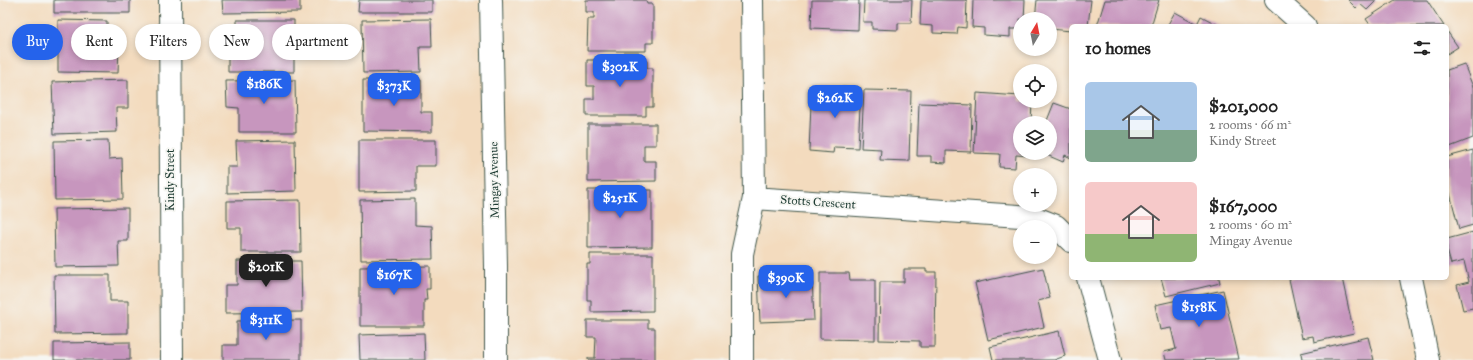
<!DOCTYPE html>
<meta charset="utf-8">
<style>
:root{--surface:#fff;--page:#f6f6f6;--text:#222;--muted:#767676;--accent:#2563eb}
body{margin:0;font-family:"IM FELL Great Primer",serif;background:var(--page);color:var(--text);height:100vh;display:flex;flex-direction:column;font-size:15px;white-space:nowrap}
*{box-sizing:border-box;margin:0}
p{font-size:13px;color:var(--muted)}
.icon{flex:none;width:22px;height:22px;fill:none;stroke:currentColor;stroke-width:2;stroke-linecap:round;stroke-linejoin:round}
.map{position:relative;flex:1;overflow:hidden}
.sheet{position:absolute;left:1069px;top:24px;width:380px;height:256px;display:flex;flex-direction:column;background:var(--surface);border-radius:6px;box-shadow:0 2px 6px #0003}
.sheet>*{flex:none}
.banner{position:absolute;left:12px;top:24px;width:380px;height:36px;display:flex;gap:8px}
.needle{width:26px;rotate:10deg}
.fabs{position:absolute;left:1013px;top:12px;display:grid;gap:8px}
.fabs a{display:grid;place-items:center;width:44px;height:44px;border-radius:50%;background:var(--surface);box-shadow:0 2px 6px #0003;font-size:20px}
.price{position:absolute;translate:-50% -34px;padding:0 9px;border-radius:8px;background:var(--accent);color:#fff;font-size:13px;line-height:26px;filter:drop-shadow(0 1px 2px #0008)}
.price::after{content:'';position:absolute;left:50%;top:24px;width:12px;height:9px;margin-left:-6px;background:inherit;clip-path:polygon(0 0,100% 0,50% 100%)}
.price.active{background:#222;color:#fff}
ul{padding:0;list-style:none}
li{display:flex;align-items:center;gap:12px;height:100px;padding:0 16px}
li span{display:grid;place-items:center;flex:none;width:112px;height:80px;border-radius:6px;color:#555}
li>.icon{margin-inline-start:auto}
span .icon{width:48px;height:48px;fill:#fffc;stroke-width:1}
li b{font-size:17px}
h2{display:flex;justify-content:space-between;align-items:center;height:48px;padding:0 16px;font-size:17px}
.tag{padding:0 14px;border-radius:18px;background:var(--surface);box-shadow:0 2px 6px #0003;font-size:14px;line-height:36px}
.tag.active{background:var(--accent);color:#fff}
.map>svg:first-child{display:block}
.building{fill:#c796be}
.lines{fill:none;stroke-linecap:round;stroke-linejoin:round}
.minor-casing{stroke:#3f5549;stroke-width:24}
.minor{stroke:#fff;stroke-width:22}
.labels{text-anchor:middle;stroke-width:3.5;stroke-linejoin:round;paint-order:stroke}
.street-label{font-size:12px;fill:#1f3d34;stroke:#f6f6f2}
</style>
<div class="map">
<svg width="1473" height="360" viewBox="0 0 1473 360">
<rect width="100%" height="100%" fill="#f6f6f2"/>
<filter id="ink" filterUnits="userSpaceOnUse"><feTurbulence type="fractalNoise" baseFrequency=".025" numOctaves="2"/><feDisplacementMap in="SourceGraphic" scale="8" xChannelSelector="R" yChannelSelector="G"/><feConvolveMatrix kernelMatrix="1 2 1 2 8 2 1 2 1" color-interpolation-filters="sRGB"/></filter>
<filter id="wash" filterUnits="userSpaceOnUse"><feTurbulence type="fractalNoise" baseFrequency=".012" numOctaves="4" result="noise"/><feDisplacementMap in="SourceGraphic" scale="16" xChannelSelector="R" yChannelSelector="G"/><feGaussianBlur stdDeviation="0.9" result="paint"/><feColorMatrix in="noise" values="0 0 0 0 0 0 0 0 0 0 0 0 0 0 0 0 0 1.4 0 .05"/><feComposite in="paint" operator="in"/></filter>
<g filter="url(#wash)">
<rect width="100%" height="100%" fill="#f3dbbe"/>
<g id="blocks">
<path class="building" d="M54 0H130V13H54Z
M222 0H300V12L223 13Z
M359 0H432V12H358Z
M586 0H646L647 4H653V43H646V51H587L588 19H594V12H586Z
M812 0H859L858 30 811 28Z
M864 0H912L911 23H898V30L872 29V22H863Z
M921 0H967L966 28 958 27 957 34 933 33V26L920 25Z
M973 0H1025L1024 19H1020V29H1010V37L984 35V28L972 27Z
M1037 0H1091L1088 26H1071V31L1050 29V19H1035Z
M1105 0H1159L1151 26H1097Z
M1348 0H1377L1367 10 1360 4 1356 8Z
M1395 0H1427L1444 26H1371L1366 19Z
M1175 12 1197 24 1201 16 1220 26H1167Z
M431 19 432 47H420L421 72 363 73 362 20Z
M58 20 107 21V44L119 45 118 73 58 72Z
M237 20H294V72H228V45H237Z
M1447 31 1458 47 1447 54Z
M587 60H647V68H653V107H646V116H586V99H594V86H587Z
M1464 64 1473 87V138L1447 148V70Z
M128 80V108H116L117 132 54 134 52 82Z
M295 80 296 132H239V108L227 107 226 81Z
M363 80H421V112H432V132L363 131Z
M814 86 861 88 858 148 834 147 833 153 809 151 811 104H814Z
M864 90 911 91 909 161 880 160 881 149 861 148Z
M977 93 1020 96V101H1032L1031 123H1020V153H1029V156L1016 155 1015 168 999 167 1000 154 974 153Z
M919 103 972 105 971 152 946 151V163L931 162V156H917Z
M1054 103 1071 109V158L1065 155 1063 162 1042 153H1050V123H1046Z
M588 124H656V145H644V161H656V181L588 182Z
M108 140 109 159 122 158 123 199 55 200 54 141Z
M295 140 296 191 227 193V167H237L236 141Z
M359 140H436V166H416V191L359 192Z
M1473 150V225L1459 229 1447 182V157Z
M588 190H652V247L588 248Z
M415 199V225L432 226 433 259 361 260 360 200Z
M300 200 301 252H241V228H227V201Z
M128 208V241H118L119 266 55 267 54 209Z
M1473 232V308L1463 310 1457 285 1469 282 1464 261 1451 264 1447 250V239Z
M590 254H653V311L591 312V300H587V264H590Z
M237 261H301L302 312 225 313V285H237Z
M430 266V289H426L427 300H424V326H360V267Z
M1043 268 1050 298 1038 301 1044 327 988 340 975 283Z
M904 269H926V272H936L935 347H920V341L879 340 880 282H904Z
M820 273H849L850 280H875V340L820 339Z
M54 275H110V301H128V333L55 334Z
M780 275 781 279 812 277 814 320 760 322 758 276Z
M1161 278H1219L1220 283 1166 296Z
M1295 278H1342L1354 333 1314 342 1313 336 1302 338 1289 279Z
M1223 290 1239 359 1166 360 1164 352 1176 349 1171 328 1160 330 1155 305Z
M301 320V360H223V345H237V321Z
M587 320H648V328H655V360H588V358H595L596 337H587Z
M1059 331 1065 356 1054 360H993L990 347Z
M424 333 425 360H360L359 335Z
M1368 337 1374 360H1302L1301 353Z
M130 342V360H54V343Z"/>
</g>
</g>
<g filter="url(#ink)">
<use href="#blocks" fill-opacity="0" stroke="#3f5549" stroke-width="1"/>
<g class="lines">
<defs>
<path id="minor" d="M170 0 172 360
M491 0 496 266V360
M1276 0 1305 26
M754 198 1033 217 1056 226 1071 241
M1088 278 1110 360
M1411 278 1428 360
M742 360V254L754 198 752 0"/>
</defs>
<use href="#minor" class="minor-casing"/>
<use href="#minor" class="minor"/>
</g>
</g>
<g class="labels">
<g class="street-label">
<text transform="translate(170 180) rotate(-90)" y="4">Kindy Street</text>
<text transform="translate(494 180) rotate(-91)" y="4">Mingay Avenue</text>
<text transform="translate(818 202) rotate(4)" y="4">Stotts Crescent</text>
</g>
</g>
</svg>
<div class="fabs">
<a><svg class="needle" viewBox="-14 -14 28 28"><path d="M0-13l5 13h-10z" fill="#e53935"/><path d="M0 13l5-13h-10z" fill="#767676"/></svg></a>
<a><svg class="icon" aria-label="locate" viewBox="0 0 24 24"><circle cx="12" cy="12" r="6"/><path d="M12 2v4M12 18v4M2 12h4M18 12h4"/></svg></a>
<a><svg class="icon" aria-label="layers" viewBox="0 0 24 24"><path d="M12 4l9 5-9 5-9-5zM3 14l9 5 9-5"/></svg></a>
<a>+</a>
<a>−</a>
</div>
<b class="price" style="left:620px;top:88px">$302K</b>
<b class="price" style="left:264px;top:105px">$186K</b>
<b class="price" style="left:394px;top:107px">$373K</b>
<b class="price" style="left:835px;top:119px">$262K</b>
<b class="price" style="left:620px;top:219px">$251K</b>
<b class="price active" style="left:266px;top:288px">$201K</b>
<b class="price" style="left:394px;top:296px">$167K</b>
<b class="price" style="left:786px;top:299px">$390K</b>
<b class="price" style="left:1199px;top:328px">$158K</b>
<b class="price" style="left:266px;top:341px">$311K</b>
<div class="banner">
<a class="tag active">Buy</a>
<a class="tag">Rent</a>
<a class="tag">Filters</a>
<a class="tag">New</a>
<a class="tag">Apartment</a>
</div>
<section class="sheet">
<h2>10 homes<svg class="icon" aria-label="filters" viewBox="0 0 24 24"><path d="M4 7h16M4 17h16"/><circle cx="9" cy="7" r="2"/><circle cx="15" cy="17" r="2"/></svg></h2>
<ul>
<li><span style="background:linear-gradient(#a9c7e8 60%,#7fa58c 0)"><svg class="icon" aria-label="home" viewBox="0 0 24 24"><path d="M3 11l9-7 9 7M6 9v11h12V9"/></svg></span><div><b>$201,000</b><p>2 rooms · 66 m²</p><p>Kindy Street</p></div></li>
<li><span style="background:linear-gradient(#f6c9c9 65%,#8fb573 0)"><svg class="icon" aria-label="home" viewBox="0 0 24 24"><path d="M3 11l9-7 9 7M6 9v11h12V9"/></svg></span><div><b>$167,000</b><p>2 rooms · 60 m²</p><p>Mingay Avenue</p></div></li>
</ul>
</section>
</div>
